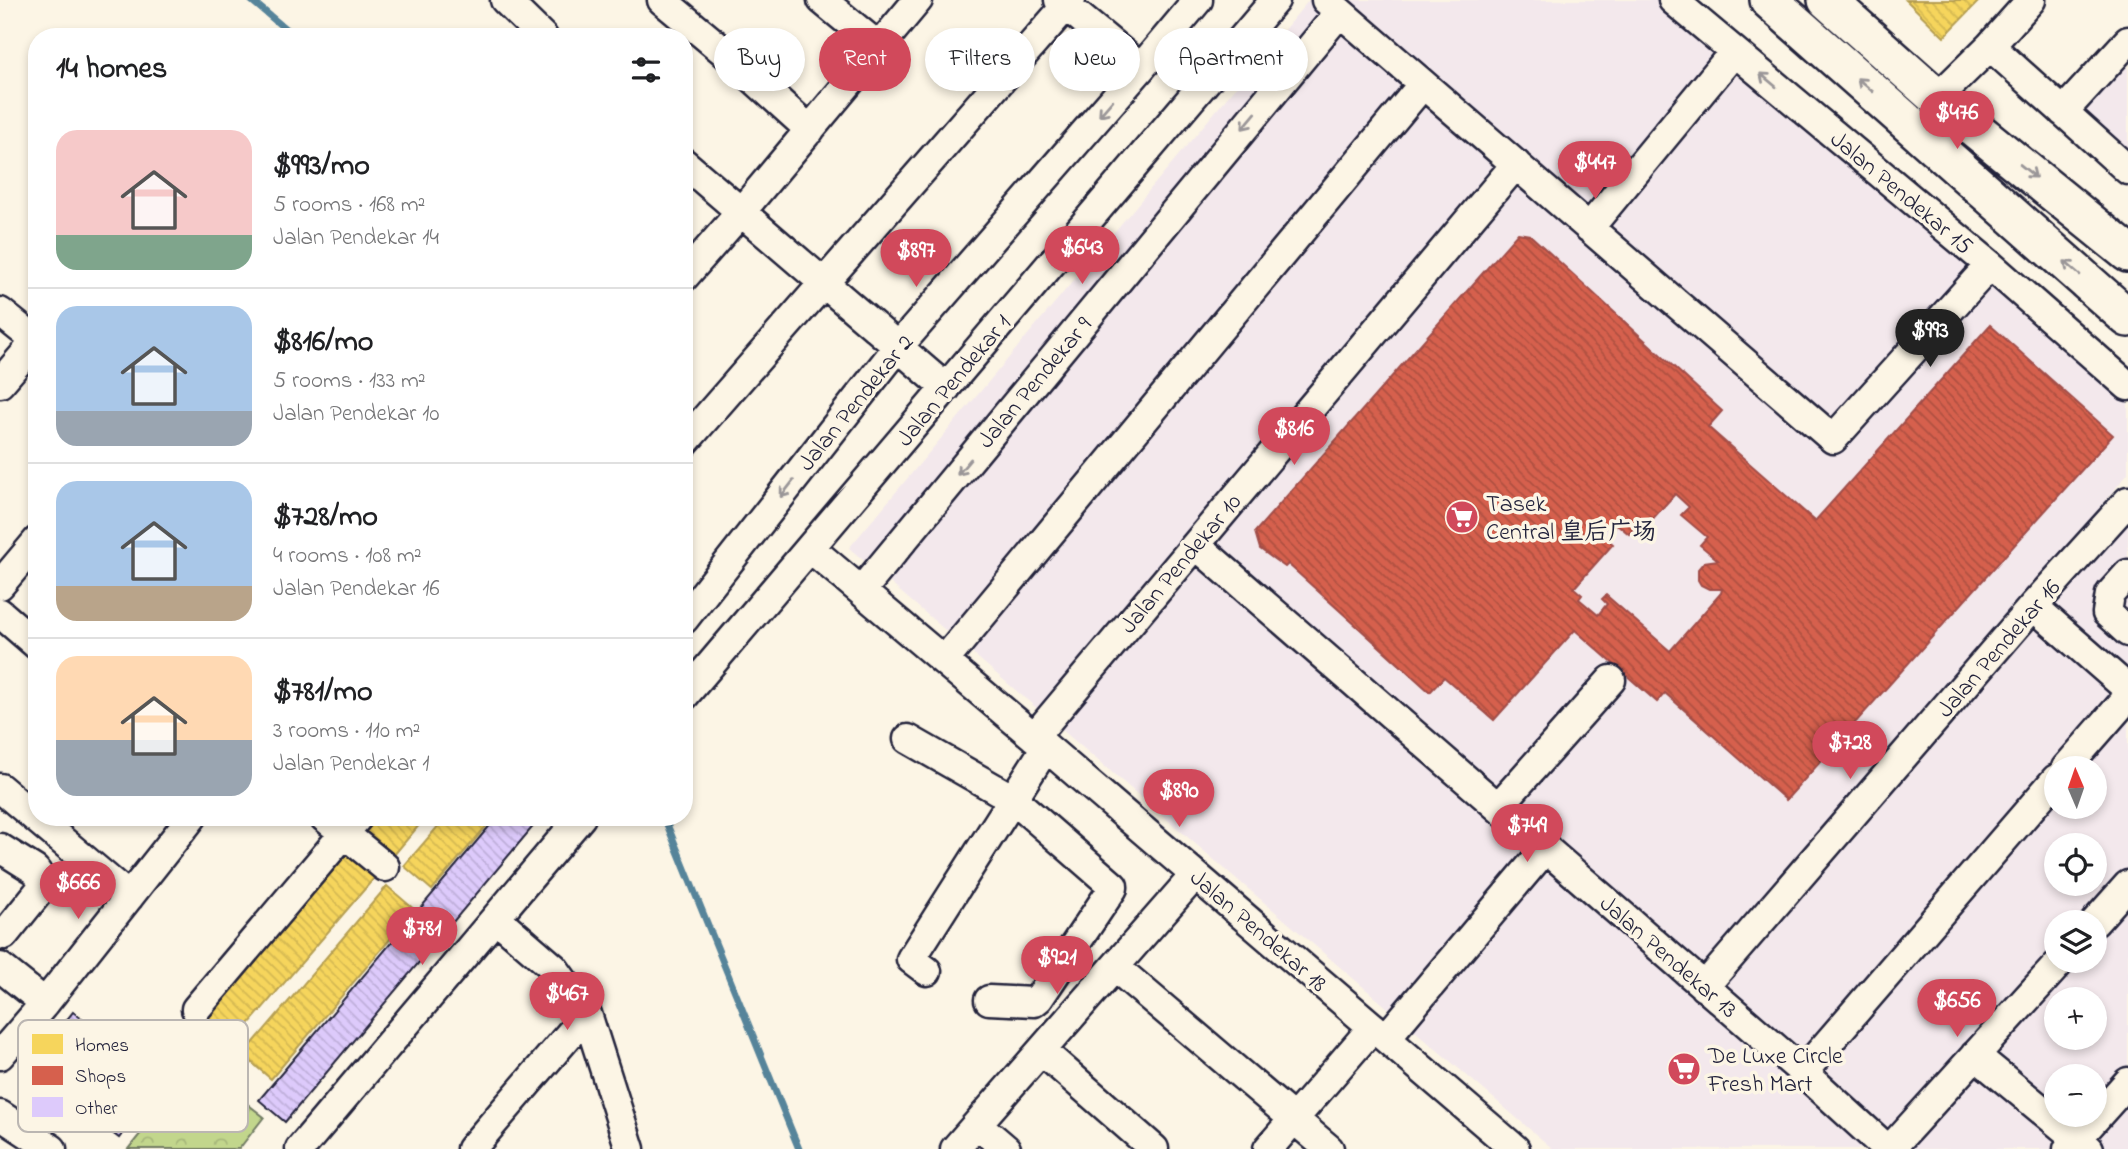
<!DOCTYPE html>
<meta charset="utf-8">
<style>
:root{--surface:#fff;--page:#f6f6f6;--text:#202124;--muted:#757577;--line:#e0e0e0;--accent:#d1495b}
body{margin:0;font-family:"Indie Flower","LXGW WenKai TC",sans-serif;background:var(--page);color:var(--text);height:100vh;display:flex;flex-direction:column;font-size:26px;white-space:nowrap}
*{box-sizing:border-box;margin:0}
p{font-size:23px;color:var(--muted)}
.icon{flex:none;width:38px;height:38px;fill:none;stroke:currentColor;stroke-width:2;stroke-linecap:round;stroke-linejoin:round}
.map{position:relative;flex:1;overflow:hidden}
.panel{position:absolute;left:28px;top:28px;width:665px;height:798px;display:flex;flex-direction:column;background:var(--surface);border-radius:28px;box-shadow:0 4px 10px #0003}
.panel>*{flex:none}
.banner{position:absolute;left:714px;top:28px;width:665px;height:63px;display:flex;gap:14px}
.needle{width:46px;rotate:358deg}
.controls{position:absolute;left:2044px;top:756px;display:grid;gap:14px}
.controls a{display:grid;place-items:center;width:63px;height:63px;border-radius:50%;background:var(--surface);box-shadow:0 4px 10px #0003;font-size:35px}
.price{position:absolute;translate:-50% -60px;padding:0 16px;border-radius:24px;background:var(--accent);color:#fff;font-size:23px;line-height:46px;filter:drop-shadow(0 2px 4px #0008)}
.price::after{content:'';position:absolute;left:50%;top:42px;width:21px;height:16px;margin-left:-10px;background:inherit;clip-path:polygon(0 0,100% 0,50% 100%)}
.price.selected{background:#222;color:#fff}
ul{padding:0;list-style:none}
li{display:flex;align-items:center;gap:21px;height:175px;padding:0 28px}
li+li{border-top:2px solid var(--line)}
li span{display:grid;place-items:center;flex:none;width:196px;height:140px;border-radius:21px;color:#555}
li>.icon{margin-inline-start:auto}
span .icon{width:84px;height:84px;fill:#fffc;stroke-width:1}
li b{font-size:30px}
h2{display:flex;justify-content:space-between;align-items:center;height:84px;padding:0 28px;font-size:30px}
.pill{padding:0 24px;border-radius:32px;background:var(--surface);box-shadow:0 4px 10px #0003;font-size:24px;line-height:63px}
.pill.selected{background:var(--accent);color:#fff}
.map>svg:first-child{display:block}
.built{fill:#f3e8ec;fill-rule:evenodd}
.forest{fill:url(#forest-crowns);stroke:#727c64;stroke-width:2}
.homes{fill:url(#homes-back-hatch);stroke:#b69f52;stroke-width:2}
.shops{fill:url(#shops-back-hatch);stroke:#a04d48;stroke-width:2;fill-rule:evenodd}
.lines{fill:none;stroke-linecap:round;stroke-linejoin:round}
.stream{stroke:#57849a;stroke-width:7}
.building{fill:url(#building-back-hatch);stroke:#22223b;stroke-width:2}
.minor-casing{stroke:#22223b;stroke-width:33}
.major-casing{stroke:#22223b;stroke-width:42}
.minor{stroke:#fcf5e5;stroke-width:28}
.major{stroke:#fcf5e5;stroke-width:37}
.oneway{stroke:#9a9698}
.labels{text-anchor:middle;stroke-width:7;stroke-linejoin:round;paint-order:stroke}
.street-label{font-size:24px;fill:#22223b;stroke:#fcf5e5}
.poi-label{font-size:24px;fill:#22223b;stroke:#fcf5e5;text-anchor:start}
.key{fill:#fcf5e5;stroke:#bbb6b2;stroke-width:2}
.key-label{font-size:19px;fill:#22223b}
</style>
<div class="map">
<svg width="2128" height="1149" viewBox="0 0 2128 1149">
<defs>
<pattern id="forest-crowns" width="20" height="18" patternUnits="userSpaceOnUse" patternTransform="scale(1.75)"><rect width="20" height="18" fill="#c2d68c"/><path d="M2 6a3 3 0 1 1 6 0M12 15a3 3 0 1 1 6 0" fill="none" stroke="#a6b77a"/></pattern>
<pattern id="homes-back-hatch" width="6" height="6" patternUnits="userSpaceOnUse" patternTransform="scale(1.75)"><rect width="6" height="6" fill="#f6d55c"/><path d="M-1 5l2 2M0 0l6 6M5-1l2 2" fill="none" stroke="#d3b751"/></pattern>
<pattern id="shops-back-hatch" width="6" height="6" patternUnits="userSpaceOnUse" patternTransform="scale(1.75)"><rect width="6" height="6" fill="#d6604d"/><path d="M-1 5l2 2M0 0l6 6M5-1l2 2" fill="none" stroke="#ad4f41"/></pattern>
<pattern id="building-back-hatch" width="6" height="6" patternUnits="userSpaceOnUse" patternTransform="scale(1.75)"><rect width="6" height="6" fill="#ddcafb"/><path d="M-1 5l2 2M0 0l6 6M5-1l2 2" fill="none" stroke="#bdadd8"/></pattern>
</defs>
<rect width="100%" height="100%" fill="#fcf5e5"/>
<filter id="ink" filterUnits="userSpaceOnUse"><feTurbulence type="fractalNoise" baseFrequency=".0143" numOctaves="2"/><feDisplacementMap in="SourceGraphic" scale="14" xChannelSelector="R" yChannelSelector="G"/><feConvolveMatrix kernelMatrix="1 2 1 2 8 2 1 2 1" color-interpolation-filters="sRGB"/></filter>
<g filter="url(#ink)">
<path class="built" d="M1309 0H1693L2128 370V473L2017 610 2128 711V867L2079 922H2056V948L1878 1149H1553L849 548ZM2056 768H2095V807H2056ZM2056 845H2095V884H2056Z
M2128 50V158L2074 109Z
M2128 514V669L2050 603Z
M2128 898V1149H1905L2072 961H2095V936ZM2056 999H2095V1038H2056ZM2056 1076H2095V1115H2056Z"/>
<path class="forest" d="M197 1064 264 1117 239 1149H128Z"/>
<path class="homes" d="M1906 0H1980L1944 37Z
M378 817H426L393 856 364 833Z
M446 817H494L432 890 404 866Z
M348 853 375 877 231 1045 204 1022Z
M387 886 415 910 271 1079 243 1055Z"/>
<path class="shops" d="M1518 233 1530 235 1722 411 1708 427 1815 521 1990 325 2113 435 1786 800 1665 693 1657 702 1575 630 1494 720 1444 677 1430 692 1288 564 1285 567 1260 549 1255 532ZM1675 494 1689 507 1681 515 1707 537 1700 545 1718 560 1704 562 1698 569V580L1701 585 1709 589H1722L1721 593 1670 651 1606 595 1602 599 1607 604 1598 615 1579 599 1582 595 1574 588 1613 544 1600 533 1609 523 1614 528 1617 524 1629 534 1642 519 1648 524Z"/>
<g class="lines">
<path class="stream" d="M251 0 295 37
M664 817 799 1149"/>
</g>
<path class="building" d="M497 817H541L285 1122 259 1100Z
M73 1012 163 1081 119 1138 28 1069Z"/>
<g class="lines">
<defs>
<path id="minor" d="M505 0 543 37
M662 0 722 50 810 130
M822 0 879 47
M1059 0 1141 68
M1326 0 1833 439 1990 265
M1673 0 1990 265 2128 386
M1990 46 2128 170
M1937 98 1990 46 2031 0
M2063 112 2128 41
M684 163 946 388
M1589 228 1734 52
M684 277 740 213 918 0
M0 312 36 341
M0 383 37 340
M684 443 1071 0
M1196 545 1803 1072 1887 1149
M810 548 1046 747 1515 1149
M2128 574 2110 594 2107 613 2128 632
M0 585 37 541
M861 591 1340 12
M2033 606 2128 689
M0 613 37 645
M684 619 898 347 1141 68 1198 0
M944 661 1423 84
M684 696 1275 0
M1034 737 1516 164
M908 739 1013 799 1113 886V888L1039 998 1034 1002 989 1000
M2066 768 2128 697
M0 788 129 897
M1498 807 1611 680
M324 817 385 867
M0 848 35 870 45 884 4 935
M496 918 554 968 587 1014 630 1149
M2095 922 2128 885
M0 967 45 1003
M1115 967 1329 1149
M927 971 911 959 1046 747
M1704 987 2033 606 2128 501
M196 1009 358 817
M1386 1038 1546 848
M1042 1051 1154 1149
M0 1055 45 1003 192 817
M1975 1055 2089 1149
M1803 1072 2056 779
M0 1115 52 1149
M978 1125 1006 1149
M300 1149 581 817
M471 1149 587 1014
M955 1149 1195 875
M1268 1149 1373 1027
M1890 1149 2061 961
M2068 1149 2128 1082"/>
<path id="major" d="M1769 0 2128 318
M1827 0 1937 98 2128 253"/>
</defs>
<use href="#minor" class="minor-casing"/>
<use href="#major" class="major-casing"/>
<use href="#minor" class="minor"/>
<use href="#major" class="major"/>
</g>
<defs><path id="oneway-shaft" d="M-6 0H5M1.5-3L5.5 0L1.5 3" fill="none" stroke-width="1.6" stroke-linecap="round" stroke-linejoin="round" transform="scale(1.75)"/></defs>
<g class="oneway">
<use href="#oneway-shaft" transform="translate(1768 80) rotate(-140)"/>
<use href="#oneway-shaft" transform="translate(1865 85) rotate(-139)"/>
<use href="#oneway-shaft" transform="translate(1106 108) rotate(131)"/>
<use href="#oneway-shaft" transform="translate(1249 121) rotate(130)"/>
<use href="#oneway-shaft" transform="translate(2028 171) rotate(39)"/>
<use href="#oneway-shaft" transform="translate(2072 268) rotate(-139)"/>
<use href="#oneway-shaft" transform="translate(964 467) rotate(130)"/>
<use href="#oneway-shaft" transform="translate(787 489) rotate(128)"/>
</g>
</g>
<defs>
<symbol id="supermarket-disc" viewBox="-11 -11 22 22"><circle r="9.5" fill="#d1495b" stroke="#fcf5e5"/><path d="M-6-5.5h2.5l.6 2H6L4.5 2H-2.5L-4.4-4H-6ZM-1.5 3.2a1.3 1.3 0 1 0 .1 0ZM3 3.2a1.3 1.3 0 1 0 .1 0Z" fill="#fff"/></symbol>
</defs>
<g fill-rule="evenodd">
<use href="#supermarket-disc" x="1443" y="498" width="38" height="38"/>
<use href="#supermarket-disc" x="1665" y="1050" width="38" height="38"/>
</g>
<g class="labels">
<g class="street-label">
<text transform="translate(1902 192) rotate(40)" y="8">Jalan Pendekar 15</text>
<text transform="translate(953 380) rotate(-50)" y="8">Jalan Pendekar 1</text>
<text transform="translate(1034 382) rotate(-50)" y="8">Jalan Pendekar 9</text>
<text transform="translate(855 402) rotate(-51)" y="8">Jalan Pendekar 2</text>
<text transform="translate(1180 563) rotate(-50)" y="8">Jalan Pendekar 10</text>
<text transform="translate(1998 648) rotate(-49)" y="8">Jalan Pendekar 16</text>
<text transform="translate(1259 930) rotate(41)" y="8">Jalan Pendekar 18</text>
<text transform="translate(1669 956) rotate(41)" y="8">Jalan Pendekar 13</text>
</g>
<g class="poi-label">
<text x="1486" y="511">Tasek<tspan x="1486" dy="28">Central 皇后广场</tspan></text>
<text x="1708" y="1063">De Luxe Circle<tspan x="1708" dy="28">Fresh Mart</tspan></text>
</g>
</g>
<rect x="18" y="1020" width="230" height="112" rx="10" class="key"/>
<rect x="32" y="1034" width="31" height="20" fill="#f6d55c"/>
<rect x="32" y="1066" width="31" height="19" fill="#d6604d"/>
<rect x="32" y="1097" width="31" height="20" fill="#ddcafb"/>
<g class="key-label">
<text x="75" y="1051">Homes</text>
<text x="75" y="1082">Shops</text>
<text x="75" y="1114">Other</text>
</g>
</svg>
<div class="controls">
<a><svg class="needle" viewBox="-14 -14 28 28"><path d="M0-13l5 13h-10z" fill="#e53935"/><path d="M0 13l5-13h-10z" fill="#757577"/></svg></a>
<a><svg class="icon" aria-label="locate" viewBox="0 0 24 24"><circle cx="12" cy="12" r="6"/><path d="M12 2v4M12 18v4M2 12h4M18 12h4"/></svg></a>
<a><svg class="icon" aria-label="layers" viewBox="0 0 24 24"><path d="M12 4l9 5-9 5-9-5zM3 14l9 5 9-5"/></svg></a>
<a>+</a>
<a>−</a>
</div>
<b class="price" style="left:1957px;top:151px">$476</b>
<b class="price" style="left:1595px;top:201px">$447</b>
<b class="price" style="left:1082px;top:286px">$643</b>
<b class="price" style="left:916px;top:289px">$897</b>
<b class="price selected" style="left:1930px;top:369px">$993</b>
<b class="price" style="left:1294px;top:467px">$816</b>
<b class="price" style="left:1850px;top:781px">$728</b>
<b class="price" style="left:1179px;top:829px">$890</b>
<b class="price" style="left:1527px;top:864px">$749</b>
<b class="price" style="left:78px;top:921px">$666</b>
<b class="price" style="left:422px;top:967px">$781</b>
<b class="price" style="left:1057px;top:996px">$921</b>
<b class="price" style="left:567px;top:1032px">$467</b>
<b class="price" style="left:1957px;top:1039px">$656</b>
<div class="banner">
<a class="pill">Buy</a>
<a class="pill selected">Rent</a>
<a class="pill">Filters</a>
<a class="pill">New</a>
<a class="pill">Apartment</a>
</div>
<section class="panel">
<h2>14 homes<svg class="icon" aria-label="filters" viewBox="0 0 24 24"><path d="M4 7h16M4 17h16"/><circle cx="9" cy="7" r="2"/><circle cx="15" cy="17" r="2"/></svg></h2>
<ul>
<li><span style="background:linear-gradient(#f6c9c9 75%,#7fa58c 0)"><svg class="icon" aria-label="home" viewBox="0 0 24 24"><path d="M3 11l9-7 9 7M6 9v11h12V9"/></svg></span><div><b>$993/mo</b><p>5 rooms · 168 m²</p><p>Jalan Pendekar 14</p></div></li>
<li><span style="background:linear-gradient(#a9c7e8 75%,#9aa5b1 0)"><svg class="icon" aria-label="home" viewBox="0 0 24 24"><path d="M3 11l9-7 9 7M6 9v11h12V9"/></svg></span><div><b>$816/mo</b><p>5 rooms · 133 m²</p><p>Jalan Pendekar 10</p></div></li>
<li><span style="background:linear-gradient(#a9c7e8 75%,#b9a48a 0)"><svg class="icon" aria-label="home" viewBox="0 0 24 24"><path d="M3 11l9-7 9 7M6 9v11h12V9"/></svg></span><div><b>$728/mo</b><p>4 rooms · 108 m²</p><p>Jalan Pendekar 16</p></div></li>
<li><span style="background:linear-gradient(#ffd9b3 60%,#9aa5b1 0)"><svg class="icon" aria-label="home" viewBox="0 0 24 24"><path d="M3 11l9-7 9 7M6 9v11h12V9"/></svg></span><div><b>$781/mo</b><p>3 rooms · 110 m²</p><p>Jalan Pendekar 1</p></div></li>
</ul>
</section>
</div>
